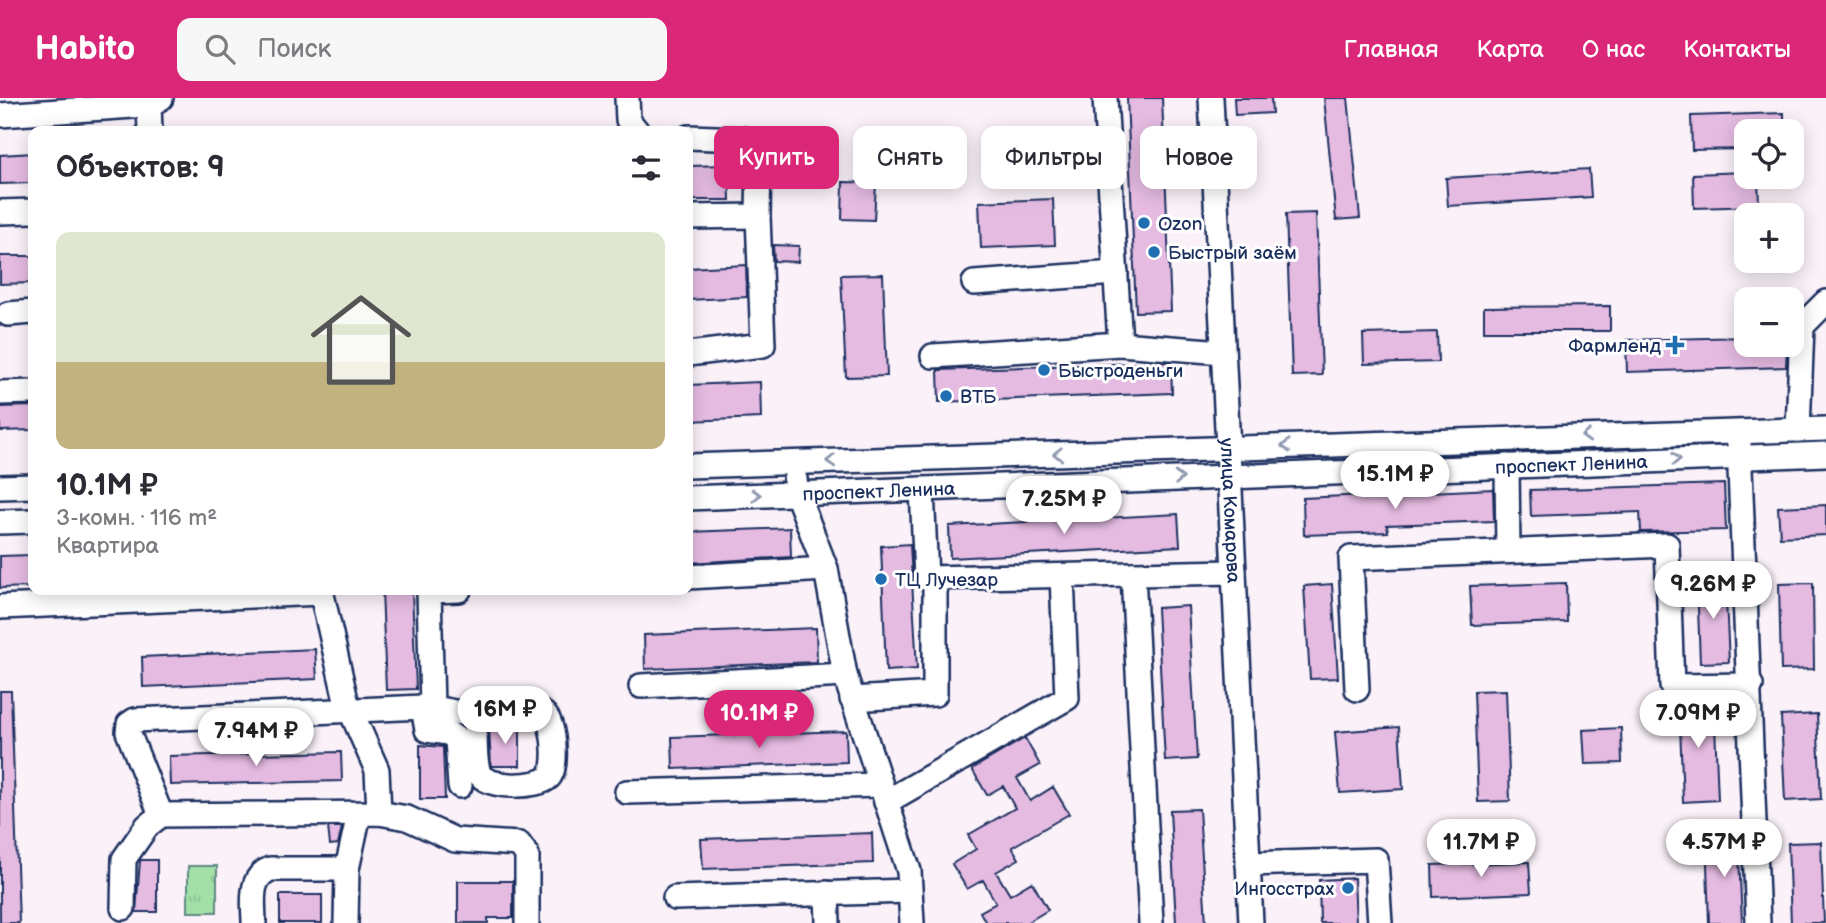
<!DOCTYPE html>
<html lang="ru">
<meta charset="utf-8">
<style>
:root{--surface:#fff;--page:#f7f7f7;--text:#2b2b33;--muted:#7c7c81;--accent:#db2777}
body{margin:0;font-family:"Balsamiq Sans",sans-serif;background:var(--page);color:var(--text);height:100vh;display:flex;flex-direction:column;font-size:26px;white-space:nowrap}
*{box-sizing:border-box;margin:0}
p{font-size:23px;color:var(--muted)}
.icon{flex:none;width:38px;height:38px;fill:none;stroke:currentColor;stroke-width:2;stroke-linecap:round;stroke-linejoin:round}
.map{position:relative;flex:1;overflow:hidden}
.side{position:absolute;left:28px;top:28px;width:665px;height:469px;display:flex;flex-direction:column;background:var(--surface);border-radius:14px;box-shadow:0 4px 18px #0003}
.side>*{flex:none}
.top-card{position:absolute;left:714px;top:28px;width:665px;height:63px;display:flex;gap:14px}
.fabs{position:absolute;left:1734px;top:21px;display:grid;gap:14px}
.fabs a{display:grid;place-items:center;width:70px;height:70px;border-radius:14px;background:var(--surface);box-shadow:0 4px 18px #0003;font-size:35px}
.price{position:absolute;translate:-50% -60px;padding:0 16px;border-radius:24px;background:#fff;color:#222;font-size:23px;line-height:46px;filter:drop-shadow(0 2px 4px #0008)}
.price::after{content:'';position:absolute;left:50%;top:42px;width:21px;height:16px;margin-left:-10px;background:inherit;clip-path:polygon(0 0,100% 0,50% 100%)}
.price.active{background:var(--accent);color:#fff}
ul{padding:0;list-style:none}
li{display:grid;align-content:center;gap:14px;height:371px;padding:0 28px}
li span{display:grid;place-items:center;height:217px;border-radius:14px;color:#555}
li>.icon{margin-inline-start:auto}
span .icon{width:126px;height:126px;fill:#fffc;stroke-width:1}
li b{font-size:30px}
h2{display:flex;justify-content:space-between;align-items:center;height:84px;padding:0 28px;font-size:30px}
.pill{padding:0 24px;border-radius:14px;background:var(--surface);box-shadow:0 4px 18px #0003;font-size:24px;line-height:63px}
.pill.active{background:var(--accent);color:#fff}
header{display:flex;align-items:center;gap:42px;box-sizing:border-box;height:98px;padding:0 35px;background:var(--accent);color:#fff}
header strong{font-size:33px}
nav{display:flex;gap:38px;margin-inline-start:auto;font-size:24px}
.search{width:490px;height:63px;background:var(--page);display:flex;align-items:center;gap:18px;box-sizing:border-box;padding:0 24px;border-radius:14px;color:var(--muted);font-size:26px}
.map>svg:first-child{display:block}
.park{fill:url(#park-tufts);stroke:#5e8883;stroke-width:2}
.building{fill:#e5bbe2;stroke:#1b2f5e;stroke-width:2}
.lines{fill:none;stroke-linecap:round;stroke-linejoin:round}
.minor-casing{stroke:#1b2f5e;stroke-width:28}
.minor{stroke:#fff;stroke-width:23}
.oneway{stroke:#8d97ae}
.poi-dot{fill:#1f6fb2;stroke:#fff;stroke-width:2.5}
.labels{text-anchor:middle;stroke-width:6;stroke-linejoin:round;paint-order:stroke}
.poi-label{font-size:19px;fill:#1b2f5e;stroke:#fff;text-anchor:start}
.street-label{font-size:19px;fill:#1b2f5e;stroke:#fff}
</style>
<header>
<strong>Habito</strong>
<div class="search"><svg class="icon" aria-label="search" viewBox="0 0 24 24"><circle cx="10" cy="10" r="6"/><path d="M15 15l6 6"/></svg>Поиск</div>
<nav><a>Главная</a><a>Карта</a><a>О нас</a><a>Контакты</a></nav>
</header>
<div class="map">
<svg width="1826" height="825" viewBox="0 0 1826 825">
<defs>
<pattern id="park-tufts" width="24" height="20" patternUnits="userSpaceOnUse" patternTransform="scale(1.75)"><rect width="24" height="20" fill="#a2e0a8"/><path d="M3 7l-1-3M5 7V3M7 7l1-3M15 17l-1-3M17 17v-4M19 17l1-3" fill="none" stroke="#8bc093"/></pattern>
</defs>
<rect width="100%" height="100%" fill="#faf1f9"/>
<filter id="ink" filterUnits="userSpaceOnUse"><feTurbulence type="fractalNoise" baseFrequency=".0143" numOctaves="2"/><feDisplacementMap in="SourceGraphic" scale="14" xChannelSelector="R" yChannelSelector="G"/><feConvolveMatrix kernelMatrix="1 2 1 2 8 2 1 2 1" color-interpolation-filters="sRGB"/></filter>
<g filter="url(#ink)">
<path class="park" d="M188 768H217V814H188Z"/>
<path class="building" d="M1127 0H1162L1171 213 1136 214Z
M1234 0H1271L1272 15 1235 17Z
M1324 0H1348L1360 120 1336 122Z
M1784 15V33H1746V51L1692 52 1691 18Z
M33 55V85L0 86V57Z
M729 67 730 102H688V68Z
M1589 71 1591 99 1448 108 1446 80Z
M1746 74V79H1758L1759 108 1694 110 1693 76Z
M843 84 876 85 874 122 842 121Z
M1053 101 1055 147 981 150 979 104Z
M1316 115 1322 277 1292 278 1286 116Z
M773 147 799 148 798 164 774 163Z
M0 158H33V185L0 186Z
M746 167 747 199 688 202V170Z
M883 176 887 278 846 279 841 177Z
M1610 208V233H1484V209Z
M1437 234 1438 264 1364 266 1363 236Z
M1746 239V247H1787L1786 269 1627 274 1626 242Z
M1171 264 1172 295 939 304 938 272Z
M760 284 761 320 688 323V287Z
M33 308V332L0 333V309Z
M1724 386 1726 432 1641 434 1640 414 1531 418 1530 392Z
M1493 391 1494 423 1387 427 1388 434 1304 437 1303 400Z
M1826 407V437L1780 439 1778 409Z
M1178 416 1180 448 950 460 949 428Z
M790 430 791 459 688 465V434Z
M910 446 917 571 886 573 881 448Z
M33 457V489L0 490V458Z
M1725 481 1729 564 1700 565 1697 482Z
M1566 485 1567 524 1472 527 1470 488Z
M1813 485 1814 571 1781 572 1779 486Z
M1332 486 1338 580 1310 581 1304 488Z
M382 492H412L416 591 386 592Z
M1188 508 1197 661 1165 663 1157 510Z
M816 530 817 564 645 571 644 537Z
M315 551 317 581 143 589 142 559Z
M1506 592 1510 703 1478 704 1474 593Z
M0 593H11L19 825H0Z
M1714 601 1718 702 1683 704 1679 602Z
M1817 616 1821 701 1785 703 1781 618Z
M520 627V668H491L489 629Z
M1399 629 1403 691 1340 695 1335 634Z
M1621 630 1622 665 1585 666 1583 632Z
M846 633 847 664 673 671 672 639Z
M1025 640 1040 667 1017 680 1030 703 1053 689 1069 716 1012 749 1019 761 996 774 1010 797 1032 784 1048 812 1026 825H986L980 814 996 805 983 782 967 791 952 766 976 751 968 737 1015 710 1003 688 987 697 972 671Z
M420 647 443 649 445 701H420Z
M341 654 342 683 170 687 169 658Z
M1199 711 1206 825H1176L1170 712Z
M328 729H342L338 746 330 747Z
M872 735 873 765 703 771 701 741Z
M1738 736 1742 825H1709L1706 737Z
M1821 744 1824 825H1791L1788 745Z
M140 762H157V814H136Z
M1529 764 1531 795 1433 799 1432 767Z
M1354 780 1356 825H1320L1319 782Z
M458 783H513V820H488V825H458Z
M280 797H322V825H280Z"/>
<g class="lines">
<defs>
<g id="minor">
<path d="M627 0 628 22 637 33"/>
<path d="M1105 0 1120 246 1223 254"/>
<path id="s1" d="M1211 0 1251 825"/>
<path d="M0 17 149 7"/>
<path d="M150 33 149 7 161 0"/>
<path d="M688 39 743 41 759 59 758 118 763 247 688 256"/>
<path d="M0 114 33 113"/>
<path d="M688 119 758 118"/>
<path d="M974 185 1116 175"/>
<path d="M8 216 33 214"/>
<path d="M933 258 1120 246"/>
<path d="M0 295 33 294"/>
<path d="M1798 332 1802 228 1826 204"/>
<path d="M1739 346 1758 825"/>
<path d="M688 368 1826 331"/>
<path d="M1507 368 1508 453"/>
<path d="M795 381 797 396 826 471 845 577 909 773 912 825"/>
<path d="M0 389 33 388"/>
<path d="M922 391 926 480 1234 474"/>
<path id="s2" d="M688 400 1826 356"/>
<path d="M0 424 33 423"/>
<path d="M1133 476 1151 825"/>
<path d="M688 479 826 471"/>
<path d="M321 492 346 602 377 672 379 715"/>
<path d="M0 509 322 495"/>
<path d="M641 588 845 577"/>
<path d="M1357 591 1351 460 1667 447 1672 588 1751 587"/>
<path d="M852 601 935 596V480"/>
<path d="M423 609 427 632 448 635 457 641 460 688"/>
<path d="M432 609 429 493 459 492"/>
<path d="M627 694 880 687"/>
<path d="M886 704 1067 600 1062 478"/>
<path d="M161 717 128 634 129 626 135 622 423 609C440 609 455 616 471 616 489 617 527 609 542 615 555 621 558 670 549 679 539 690 485 691 479 675 473 660 476 633 475 616"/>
<path d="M1248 766 1376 762 1380 825"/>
<path d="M347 771 359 716"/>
<path d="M827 795 828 825"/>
<path d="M675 800 910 793"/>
<path d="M123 810 124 761 147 728 161 717 379 715 407 720 455 742 519 746 527 757V825"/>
<path d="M254 825C254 806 248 780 270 771H347L346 825"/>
</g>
</defs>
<use href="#minor" class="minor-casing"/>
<use href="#minor" class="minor"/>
</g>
<defs><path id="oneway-chevron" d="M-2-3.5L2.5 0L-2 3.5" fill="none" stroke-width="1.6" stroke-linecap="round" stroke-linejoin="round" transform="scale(1.75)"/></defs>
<g class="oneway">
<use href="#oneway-chevron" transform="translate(1586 338) rotate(178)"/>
<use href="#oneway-chevron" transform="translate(1286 348) rotate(178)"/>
<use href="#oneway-chevron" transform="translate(1058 356) rotate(178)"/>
<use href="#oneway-chevron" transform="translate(1676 361) rotate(-2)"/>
<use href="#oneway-chevron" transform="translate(831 363) rotate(178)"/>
<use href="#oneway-chevron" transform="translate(1179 380) rotate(-2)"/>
<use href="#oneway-chevron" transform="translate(756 397) rotate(-2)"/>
</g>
</g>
<g class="poi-dot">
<circle cx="1144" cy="125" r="7"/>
<circle cx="1154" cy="154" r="7"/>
<path d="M1671.5 236.5h7v7h7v7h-7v7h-7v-7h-7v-7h7z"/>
<circle cx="1044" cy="272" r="7"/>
<circle cx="946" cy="298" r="7"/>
<circle cx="881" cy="481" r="7"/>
<circle cx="1348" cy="790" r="7"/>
</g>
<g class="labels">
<g class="poi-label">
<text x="1158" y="132">Ozon</text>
<text x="1168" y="161">Быстрый заём</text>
<text x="1661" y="254" text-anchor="end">Фармленд</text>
<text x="1058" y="279">Быстроденьги</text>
<text x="960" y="305">ВТБ</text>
<text x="895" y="488">ТЦ Лучезар</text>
<text x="1334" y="797" text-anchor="end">Ингосстрах</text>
</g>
<g class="street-label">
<text dy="7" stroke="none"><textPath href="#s2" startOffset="884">проспект Ленина</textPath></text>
<text dy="7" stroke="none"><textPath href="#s2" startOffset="191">проспект Ленина</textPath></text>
<text dy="7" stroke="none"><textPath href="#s1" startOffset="413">улица Комарова</textPath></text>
</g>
</g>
</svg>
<div class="fabs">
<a><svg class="icon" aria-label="locate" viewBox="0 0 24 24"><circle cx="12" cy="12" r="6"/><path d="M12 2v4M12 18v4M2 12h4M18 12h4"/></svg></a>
<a>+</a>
<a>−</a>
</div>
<b class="price" style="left:1395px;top:413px">15.1M ₽</b>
<b class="price" style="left:1064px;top:438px">7.25M ₽</b>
<b class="price" style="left:1713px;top:523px">9.26M ₽</b>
<b class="price" style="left:505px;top:648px">16M ₽</b>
<b class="price active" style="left:759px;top:652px">10.1M ₽</b>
<b class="price" style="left:1698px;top:652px">7.09M ₽</b>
<b class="price" style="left:256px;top:670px">7.94M ₽</b>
<b class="price" style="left:1481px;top:781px">11.7M ₽</b>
<b class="price" style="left:1724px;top:781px">4.57M ₽</b>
<div class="top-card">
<a class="pill active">Купить</a>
<a class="pill">Снять</a>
<a class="pill">Фильтры</a>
<a class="pill">Новое</a>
</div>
<section class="side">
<h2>Объектов: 9<svg class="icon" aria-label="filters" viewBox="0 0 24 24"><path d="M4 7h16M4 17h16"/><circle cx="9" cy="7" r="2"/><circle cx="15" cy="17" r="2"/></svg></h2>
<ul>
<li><span style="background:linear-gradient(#dfe7d0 60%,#c2b280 0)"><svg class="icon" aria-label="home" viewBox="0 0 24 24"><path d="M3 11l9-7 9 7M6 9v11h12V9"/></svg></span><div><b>10.1M ₽</b><p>3-комн. · 116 m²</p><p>Квартира</p></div></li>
</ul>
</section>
</div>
